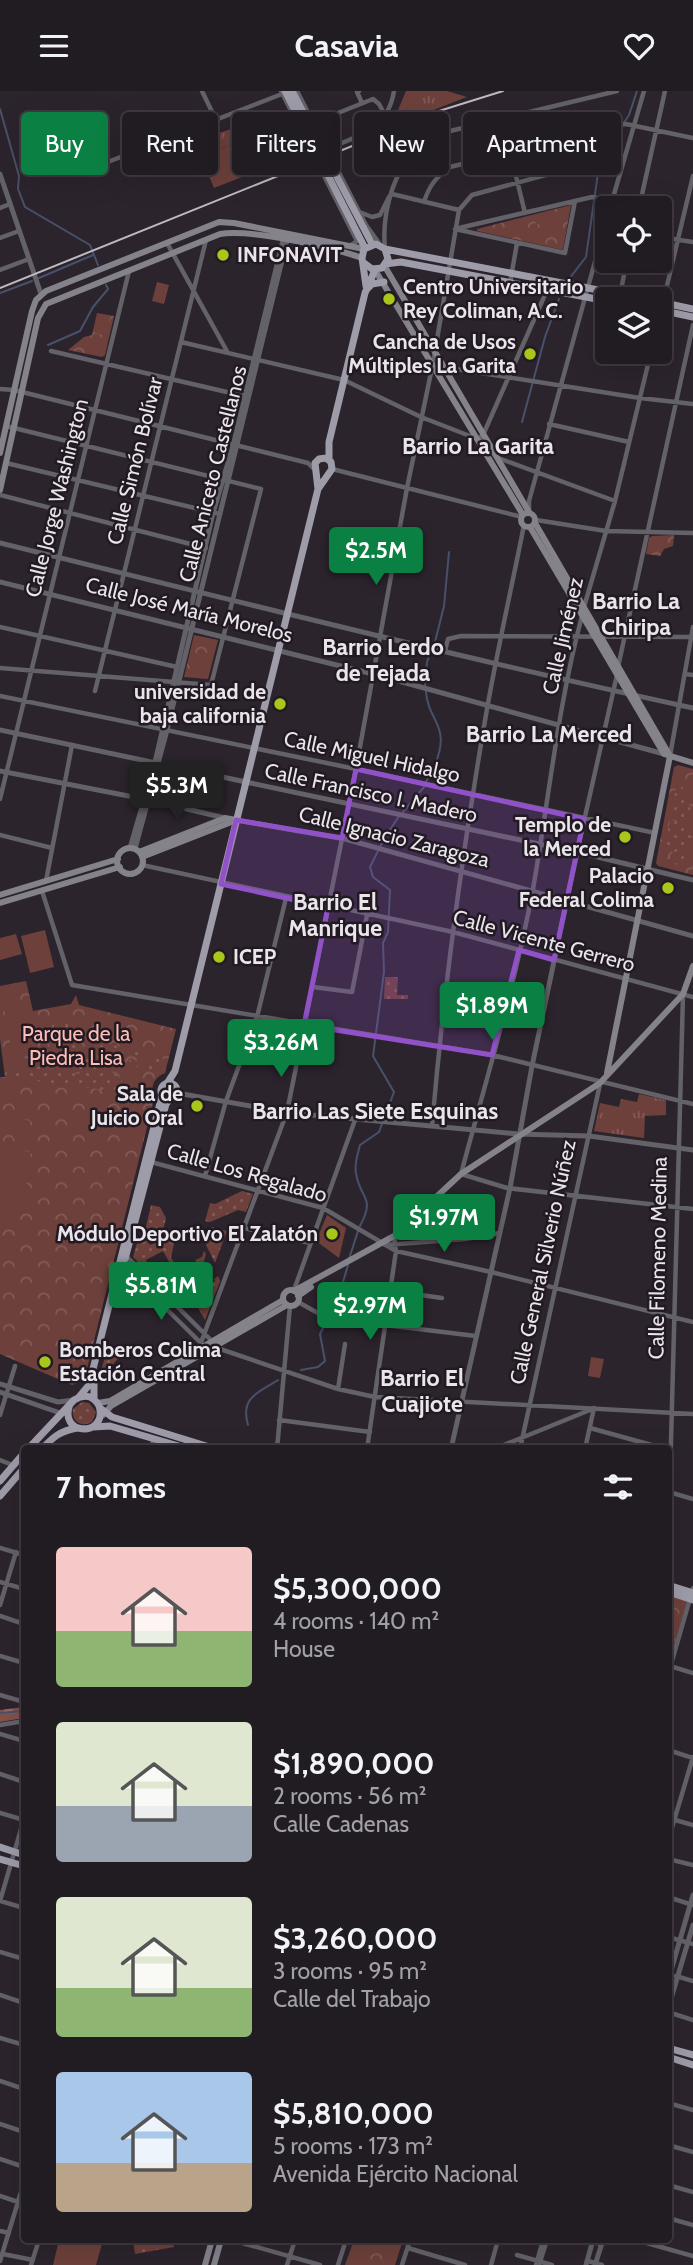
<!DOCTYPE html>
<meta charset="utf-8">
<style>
:root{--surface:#211b22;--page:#29242a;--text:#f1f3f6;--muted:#a2a1a5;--line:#3e3940;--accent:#0b8043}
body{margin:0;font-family:Cabin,sans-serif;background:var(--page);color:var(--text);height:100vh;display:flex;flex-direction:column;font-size:26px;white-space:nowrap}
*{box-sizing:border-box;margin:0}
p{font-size:23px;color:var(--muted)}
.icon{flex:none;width:38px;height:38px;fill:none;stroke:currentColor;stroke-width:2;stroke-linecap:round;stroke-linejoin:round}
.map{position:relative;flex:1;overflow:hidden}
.side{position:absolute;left:21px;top:1354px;width:651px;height:798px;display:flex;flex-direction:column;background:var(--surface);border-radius:7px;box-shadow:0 7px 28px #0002,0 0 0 2px var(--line)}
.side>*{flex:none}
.guide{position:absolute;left:21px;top:21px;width:651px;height:63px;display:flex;gap:14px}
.tools{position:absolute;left:595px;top:105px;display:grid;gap:14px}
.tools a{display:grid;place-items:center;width:77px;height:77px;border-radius:7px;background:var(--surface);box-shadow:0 7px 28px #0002,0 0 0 2px var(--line);font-size:35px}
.price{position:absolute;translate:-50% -60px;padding:0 16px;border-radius:7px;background:var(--accent);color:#fff;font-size:23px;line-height:46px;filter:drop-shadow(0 2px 4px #0008)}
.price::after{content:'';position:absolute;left:50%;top:42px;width:21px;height:16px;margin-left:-10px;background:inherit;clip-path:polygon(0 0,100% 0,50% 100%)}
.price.on{background:#222;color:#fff}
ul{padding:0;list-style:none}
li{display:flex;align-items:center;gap:21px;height:175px;padding:0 35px}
li span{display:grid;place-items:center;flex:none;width:196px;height:140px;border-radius:7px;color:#555}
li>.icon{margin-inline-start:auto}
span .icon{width:84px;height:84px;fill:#fffc;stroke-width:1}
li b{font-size:30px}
h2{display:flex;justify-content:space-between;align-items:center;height:84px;padding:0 35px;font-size:30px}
.chip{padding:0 24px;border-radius:7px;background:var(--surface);box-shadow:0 7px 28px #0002,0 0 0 2px var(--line);font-size:24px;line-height:63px}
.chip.on{background:var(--accent);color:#fff}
header{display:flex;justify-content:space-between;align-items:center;height:91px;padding:0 35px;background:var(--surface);font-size:32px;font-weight:700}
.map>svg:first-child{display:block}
.grass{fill:url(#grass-tufts)}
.forest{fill:url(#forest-firs)}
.park{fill:url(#park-crowns)}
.garden{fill:url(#garden-dots)}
.pitch{fill:#6d403b}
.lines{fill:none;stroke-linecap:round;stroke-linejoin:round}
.stream{stroke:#48516a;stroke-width:2}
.minor{stroke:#636268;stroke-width:4.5}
.tertiary{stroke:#636268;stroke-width:5}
.secondary{stroke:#84838c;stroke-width:6}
.primary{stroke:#9e9ca8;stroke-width:7}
.rail{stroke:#bfb9c0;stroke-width:2}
.marked{fill:#9151c8;fill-opacity:0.2;stroke:#9151c8;stroke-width:5;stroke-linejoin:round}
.poi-dot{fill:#a9c71b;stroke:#221a23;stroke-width:2.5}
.labels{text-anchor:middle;stroke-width:5;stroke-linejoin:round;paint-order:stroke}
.poi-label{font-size:21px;font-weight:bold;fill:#eae5eb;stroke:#221a23;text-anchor:end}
.street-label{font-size:21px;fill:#eae5eb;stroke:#221a23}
.park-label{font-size:21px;fill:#febcb4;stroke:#221a23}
.neighbourhood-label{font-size:23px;font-weight:bold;fill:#eae5eb;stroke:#221a23}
</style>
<header><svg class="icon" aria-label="menu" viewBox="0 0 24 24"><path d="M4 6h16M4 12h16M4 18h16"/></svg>Casavia<svg class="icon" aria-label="heart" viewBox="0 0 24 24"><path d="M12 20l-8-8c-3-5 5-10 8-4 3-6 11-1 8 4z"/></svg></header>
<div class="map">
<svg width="693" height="2174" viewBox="0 0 693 2174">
<defs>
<pattern id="grass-tufts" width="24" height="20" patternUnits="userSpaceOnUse" patternTransform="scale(1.75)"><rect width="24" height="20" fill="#6d403b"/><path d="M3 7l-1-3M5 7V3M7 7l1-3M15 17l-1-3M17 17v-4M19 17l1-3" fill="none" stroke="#825b58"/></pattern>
<pattern id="forest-firs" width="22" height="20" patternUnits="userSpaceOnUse" patternTransform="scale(1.75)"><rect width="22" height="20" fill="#83514c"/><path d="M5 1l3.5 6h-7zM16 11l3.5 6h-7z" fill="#956a66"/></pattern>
<pattern id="park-crowns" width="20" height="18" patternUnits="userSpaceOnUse" patternTransform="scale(1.75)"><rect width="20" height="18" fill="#6d403b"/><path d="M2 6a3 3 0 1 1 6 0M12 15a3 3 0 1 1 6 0" fill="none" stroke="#825b58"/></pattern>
<pattern id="garden-dots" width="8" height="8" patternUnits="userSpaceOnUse" patternTransform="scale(1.75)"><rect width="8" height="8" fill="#6d403b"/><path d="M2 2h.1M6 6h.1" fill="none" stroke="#825b58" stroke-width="1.8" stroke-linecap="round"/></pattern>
</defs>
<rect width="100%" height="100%" fill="#2c242d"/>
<path class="grass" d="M406 0H447L467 6 382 39 396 24Z
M234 37 253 45 201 66 211 61 219 42Z
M639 1003 666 1009V1024L645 1025 644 1047 594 1040 600 1012 619 1016 621 1008 637 1011Z
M130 1171 168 1210V1213H165L135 1185 127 1183Z"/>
<path class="forest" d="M24 1616V1627L0 1631V1619Z"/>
<path class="park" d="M571 114 563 159 477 140V138Z
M97 222 114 225 105 264 102 266 68 259 84 246 92 244Z
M674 444 673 455 664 458 660 465 646 463 649 447 652 445Z
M194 544 218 549 208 588 184 586Z
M678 674 693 678V784L658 775 656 772 674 676Z
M26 890 33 920 71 913 76 904 79 914 176 938 165 982C153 987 150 996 154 1008L84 1290 72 1294 0 1263V986H5L0 948V895Z
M668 1505 687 1510 671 1571 668 1570Z
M354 2149H403L395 2174H345Z"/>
<path class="garden" d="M678 684 693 724 689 728 671 724Z
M670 729 687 732 688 737 663 765Z
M691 740 693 743 690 757 683 762 687 769 685 776 665 770Z
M385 886H398L397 904H408V908H384Z
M64 928 72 929 76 951 75 962C47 972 35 936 64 928Z
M79 945 163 967 162 972 81 951Z
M78 964 97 965 101 979 107 982 112 981 122 988 120 1001 7 986V981L45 975 62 981 80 983Z
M130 968 138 970 142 976 149 973 166 978 165 982 133 975 129 971Z
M242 1100 253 1103 246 1121 238 1119 210 1131 205 1130 210 1112 215 1113Z
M151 1114 160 1116 166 1127 163 1140 152 1146 146 1136Z
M211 1136 227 1140 215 1172 206 1154Z
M168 1143 176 1145 171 1166 175 1174 172 1176 163 1160 146 1169 149 1175 145 1178 133 1166 137 1152 145 1147 150 1154Z
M204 1160 206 1163 203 1174 189 1182 192 1189 187 1192 179 1177 188 1179 198 1174 195 1169 202 1166Z
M218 1185 220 1190 205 1229 187 1198 195 1193 199 1199 215 1190 214 1188Z
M108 1256 120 1265 103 1285 99 1286Z
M82 1311 89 1312 96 1321 92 1331C81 1337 71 1330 73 1318Z
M133 2149H153L154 2152 173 2149 174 2156 135 2163Z"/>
<path class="pitch" d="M253 45 265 77 214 97 201 66Z
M551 119 553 129 536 134 534 124Z
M157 191 169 194 164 213 152 210Z
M98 224 110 226 107 245 95 242Z
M45 839 54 876 30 882 21 845Z
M16 843 22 863 0 869V847Z
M15 902 20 932 7 933 2 904Z
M19 935 26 975 14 977 8 937Z
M18 1027 30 1030 25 1050 13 1047Z
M0 1057 31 1061 23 1122 0 1120Z
M327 1124 346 1137 339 1167 316 1150Z
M77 1150 89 1153 84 1172 72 1169Z
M591 1266 604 1268 600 1287 588 1285Z
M59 2149H103L96 2174H53Z"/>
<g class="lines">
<path class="stream" d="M0 18 19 85 18 98 25 116 90 154 98 174
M39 187 93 164
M569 188 586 166 600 68 629 24 637 0
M0 202 32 190
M48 254 80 240 93 216 108 198 106 194
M522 331 545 246 559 208
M434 555 444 515 449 461
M425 595 427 571 431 560
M426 601C428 619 433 622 439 638 445 655 435 676 426 691
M403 721 424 696
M360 1135C376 1105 360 1109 356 1082 354 1073 358 1062 360 1054L379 1041 394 1001 373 965 384 881 383 852 388 841 390 799 373 786 370 776 384 748 399 725
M349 1168 358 1140
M301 1279 318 1276 325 1270 320 1243 324 1235 338 1221 343 1210V1191L348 1174
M248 1334C240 1306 258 1302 278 1289
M0 1622 24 1620"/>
<path class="minor" d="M202 0 216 29
M281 0 356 148V151L351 154
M297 0 366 134 379 152
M359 0 357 1 362 12
M333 24 373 8 379 13 385 24
M502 28 525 122
M327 58C358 45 388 39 394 0
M69 75 95 76 282 3
M392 103 459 119
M424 111C429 95 436 86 450 76L619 34 626 33 693 47
M0 117 10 113
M610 117 644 0
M639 117 665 0
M362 122 372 126 380 124 389 106
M459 137 592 106 612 110
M455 138 565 162 575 110
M660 146 693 151
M0 147 19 140
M167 152 228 262
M385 158C382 129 390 90 409 67 419 55 432 48 446 41L617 0
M0 179 29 168
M510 192 517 152
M619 208 627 170
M660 224 693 85
M181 251 344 289 421 326 488 352
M51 260 248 306
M436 280 443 276 640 307 693 313
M0 298 14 299 308 372 315 379
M549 333 629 351
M478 348 483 344 548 197
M498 367 615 410
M6 372 220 423
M332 378 522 426
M0 404 206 457
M529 420V410L607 127
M536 429 606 440 693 442
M584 516 615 410 651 261
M582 525C558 614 549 707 533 798 515 894 486 989 461 1083L507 1097 693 1118
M0 536 177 576
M445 560 448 548 461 545 693 546
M618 576 693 234
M0 577 211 594 261 398 6 335
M685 583 693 584
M95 600 206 149
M0 605 356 678 655 742
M670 665 693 536
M0 708 129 180
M0 744 52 757
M577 761 617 584
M142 774 453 841 693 906
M46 790 72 654
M42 800 72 894 492 964 693 1013
M313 896 352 901 367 824
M432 1035C444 895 463 756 487 618 498 556 512 495 524 434
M151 1071 323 1117 396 1160 491 1181 693 1231
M205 1085 226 1010 257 926 286 807
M244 1137 310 1152
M385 1154 465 1148 500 1142
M127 1166 220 1258 338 1298 375 1306 693 1323
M119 1190 129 1185 134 1186 203 1254
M357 1195 442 1207
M294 1199 355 1029
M298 1211 327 1227 476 1245
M199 1257 287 1021 356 678 407 397 433 272 459 119 472 104 590 72 609 37
M338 1298 345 1253
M0 1324 15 1275
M279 1329 370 1341
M590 1337 666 1358
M150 1358 154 1348
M277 1358 290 1215
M367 1358 396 1160 394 1145
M494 1358 590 1319
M520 1358 600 993
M585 1358 594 1317
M0 1369 15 1375
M669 1401 693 1408
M0 1457 24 1464
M668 1463 683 904
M0 1491 24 1498
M0 1514 16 1461
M0 1525 24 1533
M0 1565 24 1572
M670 1575 693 1582
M668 1584 693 1497
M0 1604 24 1611
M0 1634 24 1630
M0 1643 24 1650
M668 1659 693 1667
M0 1683 24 1691
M0 1722 24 1729
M668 1727 693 1734
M668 1750 693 1666
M668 1768 693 1774
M668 1806 693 1814
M0 1810 24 1728
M0 1810 24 1817
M668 1846 693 1853
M0 1861 24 1868
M676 1885 693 1890
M0 1904 24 1912
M668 1921 693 1929
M0 1947 24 1954
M0 1990 24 1998
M668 2012 693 2019
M0 2033 24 2041
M668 2054 693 2061
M0 2068 24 2076
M668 2094 693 2101
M0 2105 18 2111
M668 2127 693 2134
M0 2140 9 2142
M232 2149 320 2174
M586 2149 601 2153
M636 2149 693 2165
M408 2157 465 2174
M3 2163 33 2169
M517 2164 552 2174
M0 2170 24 2091
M588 2170 602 2174
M31 2174 39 2149
M287 2174 295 2149
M338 2174 346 2149
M402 2174 410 2149
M491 2174 498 2149
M536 2174 543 2149
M539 2174 547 2149"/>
<path class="tertiary" d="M0 83 41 203
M0 452C231 509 461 567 693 617
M0 491 373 583 664 663
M0 639 577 761 693 789
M0 680 149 709 225 727
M236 729 345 748 693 845
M130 757 155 671 213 422 233 355 284 145
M135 758 167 639 288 145
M177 1002 290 1022 518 1043 589 1045 693 1059
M0 1293 58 1311 74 1309
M0 1301 63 1323
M451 1358 510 1097 532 975 577 761
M668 1890 693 1804
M668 1918 693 1834
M586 2174 593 2149
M595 2174 603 2149"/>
<path class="secondary" d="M384 174 529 421
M375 179 523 424
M0 362 32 220 36 209 46 200 219 131 234 132 364 158
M0 399 38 227 46 213 220 143C251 138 331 156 362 167
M521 429a7 7 0 1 1 14 0a7 7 0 1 1-14 0Z
M535 432 670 665
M530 436 664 663 693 672
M117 770a13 13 0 1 1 26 0a13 13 0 1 1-26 0Z
M139 761 225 727 236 729
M142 766 234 730
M0 804 118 768
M0 812 120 776
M607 982 670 665
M283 1207a8 8 0 1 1 16 0a8 8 0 1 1-16 0Z
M294 1200 394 1145 461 1083 600 992 683 903 693 875
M298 1205 311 1196
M98 1312 110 1310 283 1209
M103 1324 111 1315 287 1214
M205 2174 212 2149
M214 2174 221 2149"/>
<path class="primary" d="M285 0 365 157
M292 0 372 153
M385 158 645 208
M364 172 372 178 382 177 388 168 385 158 376 153 364 158 362 167 366 195
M385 173 401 171 607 210
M367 198 372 193 384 191
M660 211 693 218
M660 219 693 226
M329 369V351L365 202 375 179
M168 991 175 980 318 398 332 378 331 371 326 367 319 368 315 372 318 398
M161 1000a8 8 0 1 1 16 0a8 8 0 1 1-16 0Z
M125 1168 166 1013 170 1008
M79 1306 89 1294 162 1004
M94 1308V1288
M100 1317 112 1326 216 1358
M93 1336 110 1335 189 1358
M28 1358 74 1309C79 1306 84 1304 90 1306 95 1308 100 1314 100 1319 104 1346 58 1344 70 1313
M42 1358C53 1346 60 1340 77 1337
M0 1390 24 1362
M0 1405 24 1377
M668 1494 693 1502
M668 1501 693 1509
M0 1756 24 1764
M0 1768 24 1775
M668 1957 693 1964
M668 1966 693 1974"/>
<path class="rail" d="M0 197 439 20 503 0"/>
</g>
<path class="marked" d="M356 678 584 728 554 869 519 859 492 964 304 934 328 816 221 793 236 729 342 747Z"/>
<g class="poi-dot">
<circle cx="223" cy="164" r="7"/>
<circle cx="389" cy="208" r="7"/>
<circle cx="530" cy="263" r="7"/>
<circle cx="280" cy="613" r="7"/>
<circle cx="625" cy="746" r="7"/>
<circle cx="668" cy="797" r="7"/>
<circle cx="219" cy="866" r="7"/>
<circle cx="197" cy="1015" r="7"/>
<circle cx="332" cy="1143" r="7"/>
<circle cx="45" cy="1271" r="7"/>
</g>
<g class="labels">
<g class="poi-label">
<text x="237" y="171" text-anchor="start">INFONAVIT</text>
<text x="403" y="203" text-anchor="start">Centro Universitario<tspan x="403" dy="24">Rey Coliman, A.C.</tspan></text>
<text x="516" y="258">Cancha de Usos<tspan x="516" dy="24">Múltiples La Garita</tspan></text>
<text x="266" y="608">universidad de<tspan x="266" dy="24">baja california</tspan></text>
<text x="611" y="741">Templo de<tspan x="611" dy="24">la Merced</tspan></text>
<text x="654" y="792">Palacio<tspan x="654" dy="24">Federal Colima</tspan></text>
<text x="233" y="873" text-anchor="start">ICEP</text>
<text x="183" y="1010">Sala de<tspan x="183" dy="24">Juicio Oral</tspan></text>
<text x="318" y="1150">Módulo Deportivo El Zalatón</text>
<text x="59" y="1266" text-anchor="start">Bomberos Colima<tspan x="59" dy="24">Estación Central</tspan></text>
</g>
<g class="street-label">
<text transform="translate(135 370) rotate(-76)" y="7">Calle Simón Bolívar</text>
<text transform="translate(213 383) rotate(-76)" y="7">Calle Aniceto Castellanos</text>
<text transform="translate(57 407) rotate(-76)" y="7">Calle Jorge Washington</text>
<text transform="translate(189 519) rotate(14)" y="7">Calle José María Morelos</text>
<text transform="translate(563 545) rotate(-77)" y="7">Calle Jiménez</text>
<text transform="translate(372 666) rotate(12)" y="7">Calle Miguel Hidalgo</text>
<text transform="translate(371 702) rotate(12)" y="7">Calle Francisco I. Madero</text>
<text transform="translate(394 746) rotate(14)" y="7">Calle Ignacio Zaragoza</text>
<text transform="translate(544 850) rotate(15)" y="7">Calle Vicente Gerrero</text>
<text transform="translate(247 1082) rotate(16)" y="7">Calle Los Regalado</text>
<text transform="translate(658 1167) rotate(-89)" y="7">Calle Filomeno Medina</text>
<text transform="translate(543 1171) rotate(-78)" y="7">Calle General Silverio Núñez</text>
</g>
<g class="park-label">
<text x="76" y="950">Parque de la<tspan x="76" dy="24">Piedra Lisa</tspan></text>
</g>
<g class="neighbourhood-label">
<text x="478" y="363">Barrio La Garita</text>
<text x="636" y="518">Barrio La<tspan x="636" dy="26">Chiripa</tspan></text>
<text x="383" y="564">Barrio Lerdo<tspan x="383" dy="26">de Tejada</tspan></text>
<text x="549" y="651">Barrio La Merced</text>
<text x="335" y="819">Barrio El<tspan x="335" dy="26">Manrique</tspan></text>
<text x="375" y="1028">Barrio Las Siete Esquinas</text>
<text x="422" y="1295">Barrio El<tspan x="422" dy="26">Cuajiote</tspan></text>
</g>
</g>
</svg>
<div class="tools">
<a><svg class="icon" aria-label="locate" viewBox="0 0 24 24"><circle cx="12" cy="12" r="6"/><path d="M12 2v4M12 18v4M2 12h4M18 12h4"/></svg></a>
<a><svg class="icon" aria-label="layers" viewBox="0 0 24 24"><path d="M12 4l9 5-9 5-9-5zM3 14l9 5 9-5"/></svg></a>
</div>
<b class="price" style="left:376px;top:496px">$2.5M</b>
<b class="price on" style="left:177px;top:731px">$5.3M</b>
<b class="price" style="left:492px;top:951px">$1.89M</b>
<b class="price" style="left:281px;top:988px">$3.26M</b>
<b class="price" style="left:444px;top:1163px">$1.97M</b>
<b class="price" style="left:161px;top:1231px">$5.81M</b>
<b class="price" style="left:370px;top:1251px">$2.97M</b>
<div class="guide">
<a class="chip on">Buy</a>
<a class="chip">Rent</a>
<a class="chip">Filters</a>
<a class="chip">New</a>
<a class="chip">Apartment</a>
</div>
<section class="side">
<h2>7 homes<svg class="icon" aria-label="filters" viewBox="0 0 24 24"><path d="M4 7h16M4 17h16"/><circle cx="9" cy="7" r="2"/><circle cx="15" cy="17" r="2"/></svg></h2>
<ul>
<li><span style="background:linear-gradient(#f6c9c9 60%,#8fb573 0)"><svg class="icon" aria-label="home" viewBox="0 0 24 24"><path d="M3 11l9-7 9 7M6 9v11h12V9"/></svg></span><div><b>$5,300,000</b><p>4 rooms · 140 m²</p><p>House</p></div></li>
<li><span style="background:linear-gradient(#dfe7d0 60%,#9aa5b1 0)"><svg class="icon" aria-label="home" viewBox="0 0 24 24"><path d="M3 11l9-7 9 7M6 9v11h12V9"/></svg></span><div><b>$1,890,000</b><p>2 rooms · 56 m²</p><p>Calle Cadenas</p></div></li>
<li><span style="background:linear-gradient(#dfe7d0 65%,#8fb573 0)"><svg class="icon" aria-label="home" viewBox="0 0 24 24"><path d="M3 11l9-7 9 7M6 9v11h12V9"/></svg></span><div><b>$3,260,000</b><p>3 rooms · 95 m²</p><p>Calle del Trabajo</p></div></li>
<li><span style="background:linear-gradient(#a9c7e8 65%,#b9a48a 0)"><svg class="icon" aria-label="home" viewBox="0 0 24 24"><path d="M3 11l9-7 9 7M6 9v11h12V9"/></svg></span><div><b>$5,810,000</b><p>5 rooms · 173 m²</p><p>Avenida Ejército Nacional</p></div></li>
</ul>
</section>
</div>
